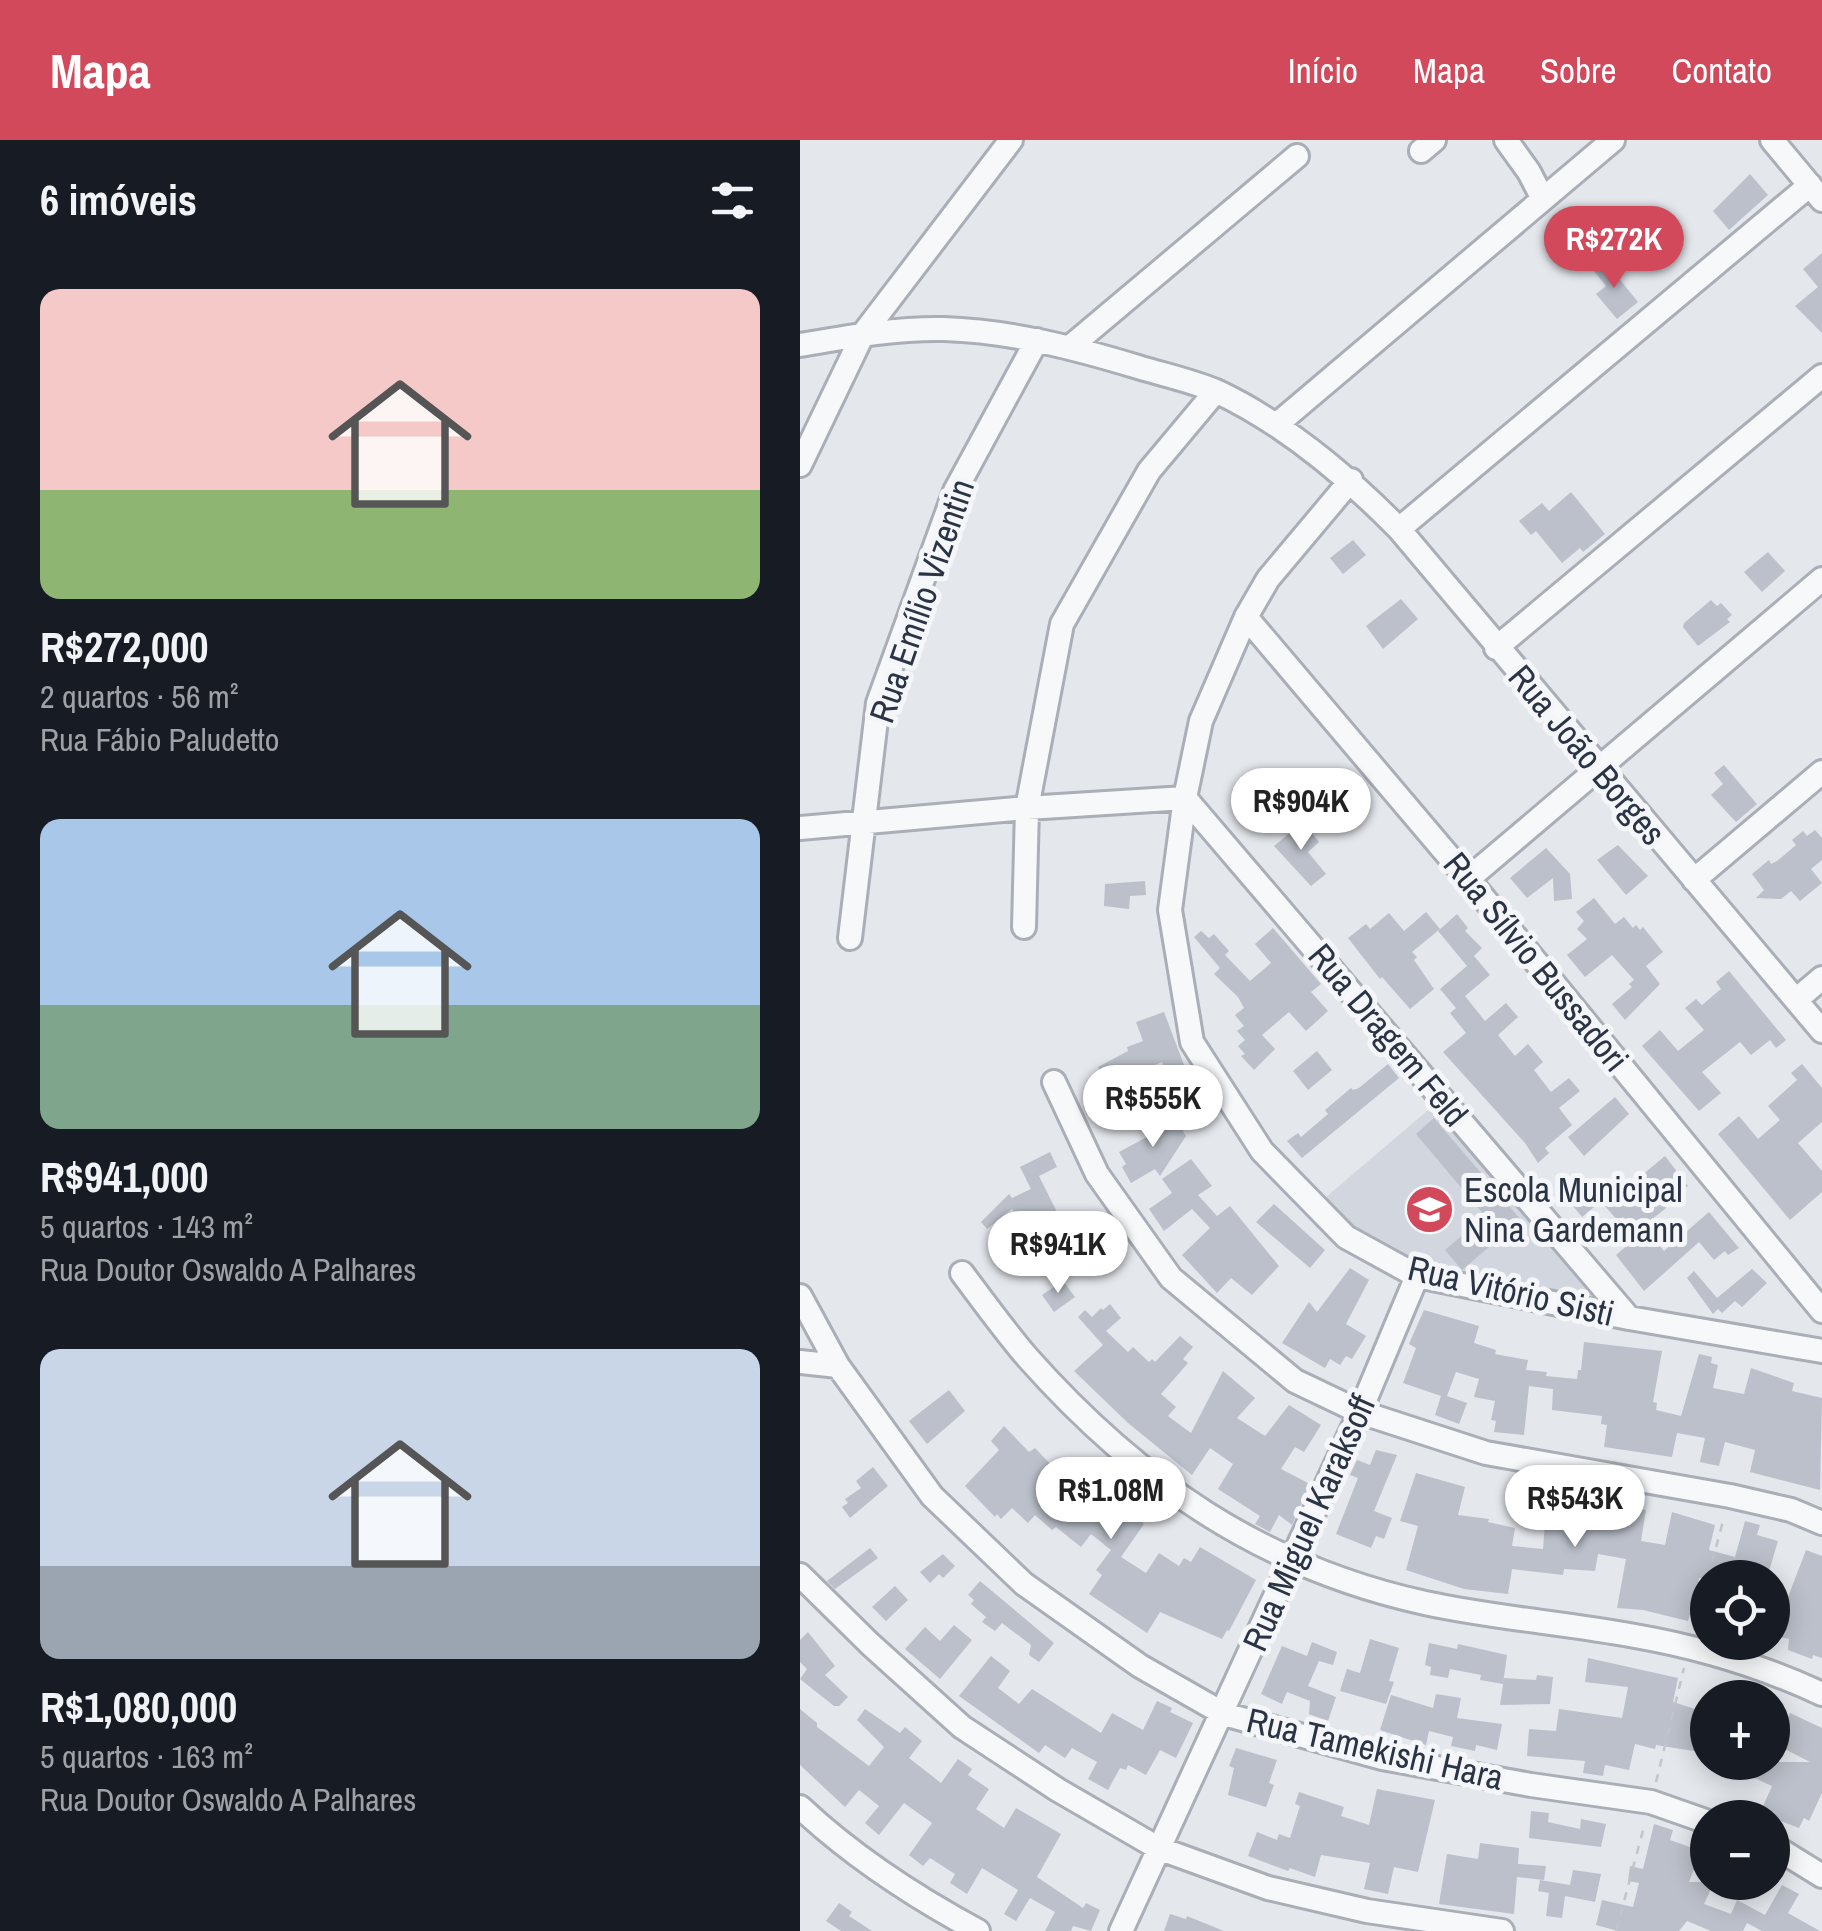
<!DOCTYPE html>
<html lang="pt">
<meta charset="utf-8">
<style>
:root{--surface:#171b24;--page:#242831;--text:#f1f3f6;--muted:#9ea1a6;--accent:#d1495b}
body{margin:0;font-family:"Archivo Narrow",sans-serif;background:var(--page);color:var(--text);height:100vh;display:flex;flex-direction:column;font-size:38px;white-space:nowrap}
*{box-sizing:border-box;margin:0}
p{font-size:32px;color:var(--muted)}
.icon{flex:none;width:55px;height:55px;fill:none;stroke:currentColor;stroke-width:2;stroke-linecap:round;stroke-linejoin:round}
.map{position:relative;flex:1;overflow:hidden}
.sheet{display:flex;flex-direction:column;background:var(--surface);width:800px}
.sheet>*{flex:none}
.fabs{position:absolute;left:890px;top:1420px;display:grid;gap:20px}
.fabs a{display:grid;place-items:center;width:100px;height:100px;border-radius:50%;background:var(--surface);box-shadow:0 5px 25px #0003;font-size:50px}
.price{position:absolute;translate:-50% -85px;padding:0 22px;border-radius:35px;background:#fff;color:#222;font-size:32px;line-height:65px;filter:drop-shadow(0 2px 5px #0008)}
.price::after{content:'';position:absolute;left:50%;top:60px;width:30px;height:22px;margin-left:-15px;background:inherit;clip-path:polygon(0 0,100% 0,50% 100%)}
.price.active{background:var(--accent);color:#fff}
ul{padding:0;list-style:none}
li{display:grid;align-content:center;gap:20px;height:530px;padding:0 40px}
li span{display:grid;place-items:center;height:310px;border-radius:20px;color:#555}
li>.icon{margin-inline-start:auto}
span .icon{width:180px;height:180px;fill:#fffc;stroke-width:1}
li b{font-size:42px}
h2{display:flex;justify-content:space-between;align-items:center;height:120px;padding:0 40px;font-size:42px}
header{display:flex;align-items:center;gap:60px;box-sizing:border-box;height:140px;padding:0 50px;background:var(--accent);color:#fff}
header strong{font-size:48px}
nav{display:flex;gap:55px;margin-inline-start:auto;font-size:35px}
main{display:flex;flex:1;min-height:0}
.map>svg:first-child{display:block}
.built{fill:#d2d6de}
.building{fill:#bbc0ca}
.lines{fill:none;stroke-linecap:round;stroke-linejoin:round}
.minor-casing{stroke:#a9aeb7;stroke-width:28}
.path{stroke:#c2c5cb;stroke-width:2.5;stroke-dasharray:8 8;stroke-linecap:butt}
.minor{stroke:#f7f8fa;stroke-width:22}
.labels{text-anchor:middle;stroke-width:10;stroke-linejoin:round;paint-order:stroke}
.street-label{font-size:35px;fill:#2b3445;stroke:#f4f6f9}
.poi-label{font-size:35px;fill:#2b3445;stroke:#f4f6f9;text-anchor:start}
</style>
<header>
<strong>Mapa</strong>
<nav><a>Início</a><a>Mapa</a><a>Sobre</a><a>Contato</a></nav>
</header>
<main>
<section class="sheet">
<h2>6 imóveis<svg class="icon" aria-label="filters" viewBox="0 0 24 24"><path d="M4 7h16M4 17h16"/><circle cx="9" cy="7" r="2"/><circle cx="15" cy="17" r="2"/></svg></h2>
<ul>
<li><span style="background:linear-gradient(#f6c9c9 65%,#8fb573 0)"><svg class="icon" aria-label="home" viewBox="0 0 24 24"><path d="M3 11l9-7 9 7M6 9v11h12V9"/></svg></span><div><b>R$272,000</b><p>2 quartos · 56 m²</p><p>Rua Fábio Paludetto</p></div></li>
<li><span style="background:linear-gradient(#a9c7e8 60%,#7fa58c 0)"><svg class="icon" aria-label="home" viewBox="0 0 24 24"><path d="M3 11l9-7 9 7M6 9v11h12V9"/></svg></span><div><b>R$941,000</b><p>5 quartos · 143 m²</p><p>Rua Doutor Oswaldo A Palhares</p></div></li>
<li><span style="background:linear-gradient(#c9d6e8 70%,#9aa5b1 0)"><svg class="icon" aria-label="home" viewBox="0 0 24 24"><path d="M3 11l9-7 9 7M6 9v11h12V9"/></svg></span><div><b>R$1,080,000</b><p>5 quartos · 163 m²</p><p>Rua Doutor Oswaldo A Palhares</p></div></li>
</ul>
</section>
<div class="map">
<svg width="1022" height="1791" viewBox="0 0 1022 1791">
<rect width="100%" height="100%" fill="#e4e7ec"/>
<path class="built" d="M633 966 793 1154 790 1158 672 1139 604 1118 549 1083 526 1057Z"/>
<path class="building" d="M950 34 968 55 929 90 913 71Z
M1022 113V193L995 166 1018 147 1003 129Z
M804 120 838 162 817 179 796 154 806 146 793 130Z
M771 352 805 394 783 412 780 408 762 423 736 391 731 395 719 381 742 363 749 371Z
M553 400 566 415 543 434 530 418Z
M968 412 985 431 962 452 944 432Z
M601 459 618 479 583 509 566 486Z
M911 460 917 466 921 463 932 475 927 479 930 482 898 506 883 487 884 483Z
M924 625 957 664 936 682 911 655 923 644 914 633Z
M503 682 519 702 508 712 526 734 511 746 474 706Z
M1015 690 1022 698V720L1011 729 1022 743 1000 761 991 751 981 759 956 758 964 750 952 734 969 720 971 724 977 721 996 705 992 700 1003 691 1007 696Z
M818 705 848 736 826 755 797 720Z
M746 708 770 734 772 759 754 761 753 738 727 758 710 738Z
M345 741 346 755 330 756 329 769 304 766 305 744Z
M794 758 815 784 824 777 833 788 836 785 840 790 843 787 863 812 846 826 860 844 825 880 812 864 832 847 829 844 834 840 812 815 785 837 767 815 787 799 777 789 784 781 776 772Z
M626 772 640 789 612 812 617 817 614 820 634 849 610 869 582 837 580 839 548 798 566 784 570 789 589 773 604 791Z
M657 774 668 788 665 791 682 808 674 816 690 835 665 856 685 881 706 863 718 877 698 895 715 916 728 904 743 922 734 930 751 952 769 938 780 951 759 968 772 985 745 1008 749 1013 738 1023 725 1003 643 912 666 893 650 873 656 868 640 849 667 826 638 791Z
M473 788 521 844 511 852 528 871 506 891 489 872 462 895 475 909 454 930 441 916 445 914 438 906 445 900 437 891 444 886 435 875 444 868 438 857 414 834 420 828 394 797 401 791 409 798 414 794 429 811 425 815 450 841 471 823 455 804Z
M929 831 986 900 976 908 970 900 951 915 940 902 902 932 921 953 899 971 842 906 860 890 878 911 904 890 885 868 896 859 902 865 921 849 916 842Z
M364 872 389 938 370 947 362 922 321 939 325 952 319 954 322 963 294 973 286 951 307 943 298 927 328 911 327 907 343 901 336 882Z
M517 911 532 930 508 950 493 931Z
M588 924 599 938 502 1018 487 1001 498 993 501 997 528 974 525 970 551 948 553 950 559 948Z
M1002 924 1022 948V982L998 1003 1022 1031V1052L990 1080 918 994 939 976 958 999 980 980 968 966 997 940 991 933Z
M815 957 829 974 784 1016 768 997Z
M373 975 386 996 360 1036 355 1029 331 1043 322 1027 326 1024 319 1012 360 990 357 983Z
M634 978 721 1080 662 1130 645 1110 685 1076 616 994Z
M250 1012 257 1027 239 1036 257 1072 266 1086 280 1077 282 1080 285 1078 296 1093 276 1106 268 1094 225 1124 214 1108 231 1099 212 1069 187 1089 181 1082 209 1054 212 1058 231 1049 220 1027Z
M865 1016 888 1046 864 1065 866 1068 851 1080 854 1083 846 1090 864 1111 909 1072 939 1108 928 1115 925 1111 914 1120 899 1102 844 1151 816 1115 843 1092 839 1096 823 1077 818 1081 805 1066Z
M391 1019 412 1046 398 1055 417 1076 430 1066 479 1126 452 1155 431 1138 417 1153 382 1115 410 1088 392 1069 364 1091 349 1069 372 1053 362 1039Z
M788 1043 805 1058 782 1077 768 1060Z
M474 1064 525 1110 510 1128 456 1082Z
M550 1128 569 1140 546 1184 566 1196 552 1219 546 1216 540 1225 530 1219 525 1228 482 1203 509 1162 517 1172Z
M952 1129 967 1143 942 1167 935 1161 922 1173 918 1169 913 1174 887 1138 894 1131 917 1158Z
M263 1141 275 1157 254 1172 242 1155Z
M310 1164 321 1178 306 1191 328 1212 333 1207 349 1222 352 1219 355 1222 380 1196 393 1207 383 1219 388 1223 361 1254 376 1267 368 1276 391 1293 423 1231 455 1258 437 1278 465 1296 489 1265 521 1285 504 1312 495 1307 481 1329 510 1344 492 1385 479 1375 470 1392 455 1384 460 1376 418 1349 433 1324 410 1308 392 1335 328 1283 274 1231 303 1205 278 1177 285 1170 292 1177 301 1168 303 1170Z
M624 1170 679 1186 674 1203 696 1210 695 1214 728 1220 726 1230 747 1232 746 1236 777 1239 778 1230H781L784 1202 862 1211 853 1262 857 1263 856 1270 881 1276 899 1214 912 1217 911 1223 918 1225 913 1248 944 1254 951 1228 994 1243 992 1251 1022 1258 1020 1350 950 1332 955 1310 925 1302 919 1326 900 1322 905 1298 877 1293 872 1317 804 1307 807 1285 801 1284 802 1276 752 1270 753 1249 729 1246 724 1295 694 1292 696 1281 691 1280 695 1261 674 1257 679 1239 656 1232 647 1256 667 1263 659 1284 635 1275 641 1256 603 1243 616 1208 609 1204Z
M149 1250 165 1271 127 1304 109 1281Z
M204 1286 229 1312 235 1308 254 1328 261 1321 296 1360 309 1345 324 1357 320 1363 344 1384 321 1417 346 1433 359 1413 379 1426 384 1418 391 1422 400 1407 456 1440 429 1491 427 1490 422 1499 360 1472 347 1493 289 1454 302 1435 296 1430 311 1410 291 1394 281 1407 256 1387 252 1390 235 1375 228 1383 212 1368 201 1379 197 1374 195 1377 165 1346 199 1310 191 1301Z
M576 1310 597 1315 574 1371 592 1378 584 1399 576 1396 571 1408 536 1394 558 1338 550 1335 557 1320 570 1325Z
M73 1327 88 1346 50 1378 42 1367 48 1363 45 1359 61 1348 56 1341Z
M616 1333 665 1347 658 1375 689 1379 688 1382 715 1388 712 1406 743 1409 747 1356 769 1359 768 1374 795 1377 793 1387 818 1390 822 1366 846 1370 841 1401 865 1405 872 1372 915 1385 909 1410 935 1417 945 1381 960 1385 957 1395 978 1401 967 1438H899L893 1475 890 1474 888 1481 843 1470 817 1468 826 1419 798 1414 795 1431 764 1429 763 1435 712 1429 708 1454 664 1449 606 1430 618 1386 600 1381Z
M70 1408 78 1418 35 1449 27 1441Z
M1006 1410 1022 1416V1518L1013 1515 1012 1519 988 1510 989 1499 972 1495V1452L988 1457Z
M143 1414 155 1426 143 1438 139 1434 130 1443 120 1432Z
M180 1441 254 1503 239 1522 229 1515 231 1505 202 1483 195 1491 182 1482 186 1477 171 1464 174 1460 168 1455Z
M95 1446 108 1460 86 1481 72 1467Z
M154 1485 172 1500 140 1539 105 1509 125 1487 140 1501Z
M8 1492 35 1526 25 1535 48 1557 39 1566H34L0 1539 7 1529 0 1522V1500Z
M570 1499 599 1508 589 1541 594 1542 586 1564 540 1551 547 1529 560 1533Z
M512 1502 537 1512 533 1525 519 1521 508 1546 536 1557 528 1581 509 1574 510 1561 487 1552 482 1564 461 1554 482 1506 507 1516Z
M629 1503 657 1509 658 1504 707 1515 703 1544 680 1540 681 1535 650 1529 648 1538 630 1535 631 1527 625 1525Z
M191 1516 210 1531 198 1548 219 1564 232 1549 301 1593 312 1573 343 1590 357 1561 372 1568 370 1572 393 1583 376 1618 360 1610 346 1635 328 1625 326 1630 320 1628 308 1650 288 1639 297 1622 272 1608 265 1618 245 1605 239 1613 159 1556Z
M788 1518 878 1538 873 1562 908 1573V1590L900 1612 856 1605 855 1609 835 1604 829 1630 805 1625 803 1636 783 1633 785 1621 727 1616 729 1589 756 1591 759 1569 822 1578 828 1547 785 1542Z
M737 1535 753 1537 750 1564 700 1565 704 1538 736 1540Z
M636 1554 661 1558 657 1578 702 1584 697 1610 676 1605 675 1611 651 1606 653 1597 629 1591 626 1605 580 1590 591 1555 633 1568Z
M0 1569 17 1583V1587L69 1626 84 1607 57 1580 65 1569 100 1593 105 1587 122 1601 109 1618 141 1643 158 1619 172 1629 168 1635 189 1649 176 1669 204 1688 216 1668 261 1694 237 1737 283 1768 286 1763 300 1770 291 1791 273 1786 271 1791H245L255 1772 230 1758 216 1781 204 1774 218 1750 182 1728 167 1754 150 1743 155 1734 130 1718 123 1726 109 1715 132 1683 104 1663 79 1695 65 1683 79 1666 59 1650 45 1667 0 1625Z
M990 1573 1022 1588V1653L1009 1681 1004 1678 999 1688 960 1673 972 1646 920 1622H1010L975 1604Z
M436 1608 477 1620 469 1643 474 1645 466 1667 428 1655 434 1628 429 1626Z
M577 1649 635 1660 618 1732 594 1727 588 1754 564 1749 570 1723 521 1715 515 1737 490 1728 488 1731 448 1716 457 1692 477 1700 479 1694 490 1698 500 1666 495 1664 499 1652 544 1667 541 1676 569 1685Z
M731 1671 749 1673 748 1682 780 1689 781 1679 806 1684 801 1707 729 1698Z
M854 1684 873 1690 870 1700 901 1711 889 1742H914L904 1764 931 1774 937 1760 965 1775 982 1745 999 1754 988 1773 1020 1791H962L947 1783 943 1791H911L887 1781 879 1791H818L796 1785 802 1760 833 1767 839 1743 828 1741 830 1726 843 1729Z
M680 1703 719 1708 718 1724 746 1726 744 1740 717 1737 714 1774 639 1764 647 1714 678 1719Z
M773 1730 801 1734 795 1762 765 1756 762 1778 746 1776 749 1753 738 1751 740 1740 770 1745Z
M39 1763 52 1772 49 1776 72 1791H41L26 1781Z
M370 1774 386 1779 387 1776 424 1791H364Z"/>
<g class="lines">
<defs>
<path id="minor" d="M706 0 729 32 743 59
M972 0 1022 60
M621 11 634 0
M0 205C47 197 96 188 144 189 210 191 275 208 338 227 364 235 393 241 418 252 487 285 546 335 599 389L1022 891
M270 207 497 16
M476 285 813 0
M0 325 63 194 211 0
M551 340 468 439 446 477 401 581 385 658 370 770 392 902 462 1011 546 1097 617 1136 829 1178 1022 1211
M599 389 1010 45
M446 477 668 739 1022 1171
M696 508 1022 236
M385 658 829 1178
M0 688 227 668 385 658
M668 739 1022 439
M894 740 1022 632
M224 787 227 668 262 484 349 331 416 251
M50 798 78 563 155 351 237 200
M996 860 1022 838
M254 942 297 1034 371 1138 495 1241 560 1272 686 1313 930 1356 991 1370 1022 1383
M162 1133C183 1161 204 1190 227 1217 337 1341 461 1427 625 1463 694 1478 765 1483 835 1496 898 1507 964 1527 1022 1554
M0 1156 38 1226 132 1356 224 1444 340 1526 424 1574 582 1618 731 1645 851 1662 908 1682
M0 1222 38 1226
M0 1435 70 1504 162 1587 258 1650 358 1708 468 1748 567 1771 702 1791
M0 1667C52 1716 115 1757 178 1791
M972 1705 1022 1736
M321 1791 560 1272 617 1136"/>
</defs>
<use href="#minor" class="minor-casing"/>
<path class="path" d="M908 1438 924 1377
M895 1487 908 1440
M856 1642 884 1528
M816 1791 845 1683"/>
<use href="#minor" class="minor"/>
</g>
<defs>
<symbol id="school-disc" viewBox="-11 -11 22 22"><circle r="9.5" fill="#d1495b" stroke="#f4f6f9"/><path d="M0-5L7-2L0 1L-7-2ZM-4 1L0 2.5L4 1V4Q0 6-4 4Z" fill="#fff"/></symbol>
</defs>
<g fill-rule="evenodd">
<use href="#school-disc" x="602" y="1042" width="55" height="55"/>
</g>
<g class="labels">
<g class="street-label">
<text transform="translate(122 461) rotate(-71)" y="12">Rua Emílio Vizentin</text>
<text transform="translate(787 615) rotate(50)" y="12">Rua João Borges</text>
<text transform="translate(736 822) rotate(51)" y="12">Rua Sílvio Bussadori</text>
<text transform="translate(588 895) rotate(50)" y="12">Rua Dragem Feld</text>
<text transform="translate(711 1151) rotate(13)" y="12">Rua Vitório Sisti</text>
<text transform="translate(509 1383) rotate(-66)" y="12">Rua Miguel Karaksoff</text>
<text transform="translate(575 1609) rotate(13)" y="12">Rua Tamekishi Hara</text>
</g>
<g class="poi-label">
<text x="664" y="1062">Escola Municipal<tspan x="664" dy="40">Nina Gardemann</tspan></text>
</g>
</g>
</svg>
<div class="fabs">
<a><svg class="icon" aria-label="locate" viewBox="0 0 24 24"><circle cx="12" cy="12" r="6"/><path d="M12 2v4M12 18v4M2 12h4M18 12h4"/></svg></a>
<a>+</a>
<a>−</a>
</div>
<b class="price active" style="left:814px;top:151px">R$272K</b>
<b class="price" style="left:501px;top:713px">R$904K</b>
<b class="price" style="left:353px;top:1010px">R$555K</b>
<b class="price" style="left:258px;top:1156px">R$941K</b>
<b class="price" style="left:311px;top:1402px">R$1.08M</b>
<b class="price" style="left:775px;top:1410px">R$543K</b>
</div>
</main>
